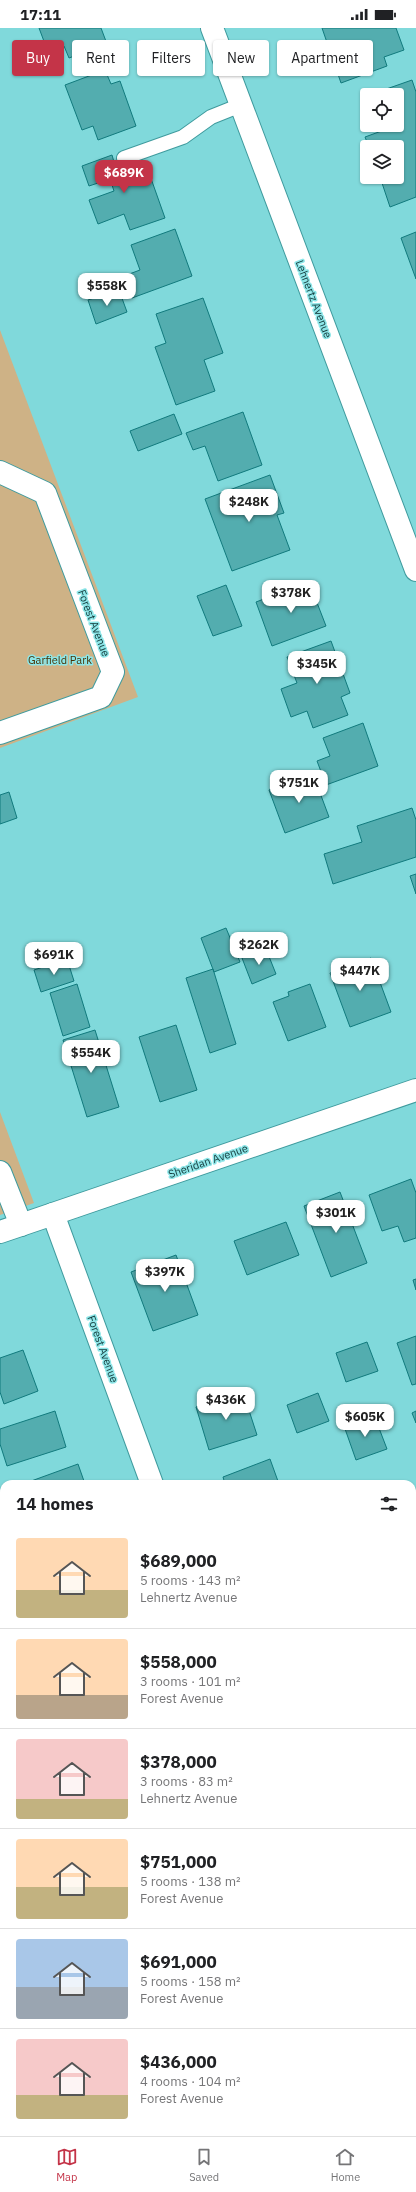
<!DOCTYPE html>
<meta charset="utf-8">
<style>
:root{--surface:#fff;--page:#f2f2f2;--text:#202124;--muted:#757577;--line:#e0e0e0;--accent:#c43448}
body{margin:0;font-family:"IBM Plex Sans",sans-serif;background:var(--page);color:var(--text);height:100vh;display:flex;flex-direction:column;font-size:15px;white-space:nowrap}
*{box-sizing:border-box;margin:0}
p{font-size:13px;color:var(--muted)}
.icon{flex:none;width:22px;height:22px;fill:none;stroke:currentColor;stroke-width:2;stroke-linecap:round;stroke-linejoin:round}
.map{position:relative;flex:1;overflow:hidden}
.details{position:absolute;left:0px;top:1452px;width:416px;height:656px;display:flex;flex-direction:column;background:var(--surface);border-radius:12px 12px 0 0;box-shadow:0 1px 3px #0004}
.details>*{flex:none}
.top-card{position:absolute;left:12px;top:12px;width:392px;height:36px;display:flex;gap:8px}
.fabs{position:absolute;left:360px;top:60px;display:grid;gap:8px}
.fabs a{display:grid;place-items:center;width:44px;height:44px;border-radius:4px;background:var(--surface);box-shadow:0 1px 3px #0004;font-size:20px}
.price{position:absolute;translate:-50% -34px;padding:0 9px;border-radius:8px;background:#fff;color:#222;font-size:13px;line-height:26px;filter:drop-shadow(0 1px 2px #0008)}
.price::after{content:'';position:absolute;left:50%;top:24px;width:12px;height:9px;margin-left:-6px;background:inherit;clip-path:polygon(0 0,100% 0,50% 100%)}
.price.selected{background:var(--accent);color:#fff}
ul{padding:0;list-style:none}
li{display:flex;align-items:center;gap:12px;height:100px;padding:0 16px}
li+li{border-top:1px solid var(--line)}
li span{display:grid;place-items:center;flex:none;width:112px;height:80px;border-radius:4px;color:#555}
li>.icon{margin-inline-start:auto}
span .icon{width:48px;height:48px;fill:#fffc;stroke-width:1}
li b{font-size:17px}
h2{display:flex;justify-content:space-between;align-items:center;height:48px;padding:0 16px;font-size:17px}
.pill{padding:0 14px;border-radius:4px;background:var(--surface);box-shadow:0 1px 3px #0004;font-size:14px;line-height:36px}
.pill.selected{background:var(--accent);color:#fff}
.status{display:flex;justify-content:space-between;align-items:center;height:28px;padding:0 20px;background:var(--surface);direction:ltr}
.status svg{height:11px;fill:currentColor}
.dock{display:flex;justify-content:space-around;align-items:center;height:56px;border-top:1px solid var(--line);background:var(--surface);font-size:11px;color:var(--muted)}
.dock a{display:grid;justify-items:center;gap:2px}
.dock .selected{color:var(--accent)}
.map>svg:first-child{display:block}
.green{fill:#ceb286}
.building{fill:#53adaf;stroke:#117a7d}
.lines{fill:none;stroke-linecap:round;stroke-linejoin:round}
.lane-casing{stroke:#3f9b9e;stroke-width:16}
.street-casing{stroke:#3f9b9e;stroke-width:24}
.secondary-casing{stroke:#3f9b9e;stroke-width:24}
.lane{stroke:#fff;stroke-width:14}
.street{stroke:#fff;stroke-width:22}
.secondary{stroke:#fff;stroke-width:22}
.labels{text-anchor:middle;stroke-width:3;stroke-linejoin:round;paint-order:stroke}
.street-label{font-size:11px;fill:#133a3b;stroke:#8de6e8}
.park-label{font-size:11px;fill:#493103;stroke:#8de6e8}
</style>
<div class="status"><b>17:11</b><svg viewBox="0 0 49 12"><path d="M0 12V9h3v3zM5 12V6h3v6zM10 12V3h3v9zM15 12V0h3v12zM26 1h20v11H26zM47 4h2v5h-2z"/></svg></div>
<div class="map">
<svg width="416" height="2108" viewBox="0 0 416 2108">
<rect width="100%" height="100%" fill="#80d9db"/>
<path class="green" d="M0 302 138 669 0 720Z
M0 1084 34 1175 0 1187Z"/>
<path class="building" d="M39 0H101L107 16 69 30 64 18 48 24Z
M322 0H396L404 22 384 29 387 38 341 55Z
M105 42 111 56 120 53 136 98 98 112 93 98 82 102 65 57Z
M412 52 416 64V169L390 179 380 149H397V119H369L365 109 387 101 386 97H397V67H376L375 65Z
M112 127 116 141 133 135 137 146 148 142 165 190 130 202 124 186 98 196 89 172 114 163 110 151 89 158 82 138Z
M175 201 192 248 132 270 124 248 140 242 131 217Z
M416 204V251L401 210Z
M119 262 127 284 96 296 88 272Z
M203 270 223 325 204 332 215 363 176 377 155 319 166 315 156 286Z
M243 384 262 437 218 453 205 418 193 422 186 405Z
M174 386 182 406 138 423 130 403Z
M270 447 284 485 277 487 290 522 232 543 205 471Z
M309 554 326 598 272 618 256 574Z
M226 557 242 598 213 608 197 568Z
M331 613 350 665 341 669 348 687 313 700 307 683 291 689 281 661 297 655 287 629Z
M363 695 378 738 326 757 317 733 330 728 323 710Z
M313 746 329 789 285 805 269 762Z
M9 764 17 790 0 796V767Z
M412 780 416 792V829L333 856 324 826 362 814 357 798Z
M416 846V866L410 848Z
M226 900 240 934 214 944 201 910Z
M266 921 276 946 252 956 242 930Z
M371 930 391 984 350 999 330 945Z
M67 931 74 953 41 964 34 942Z
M213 941 236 1016 210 1025 186 950Z
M77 956 90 999 63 1008 50 965Z
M310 956 326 999 288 1013 273 974 289 968 288 964Z
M176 997 197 1062 160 1074 139 1009Z
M95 1002 119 1079 87 1089 63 1012Z
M411 1151 416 1165V1210L404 1214 398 1198 382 1203 369 1167Z
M340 1164 367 1235 331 1249 304 1178Z
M286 1194 299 1227 247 1247 234 1213Z
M176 1227 198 1287 153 1303 131 1244Z
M416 1251V1262L413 1252Z
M416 1308V1356L412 1357 397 1315Z
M367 1314 378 1343 346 1354 336 1325Z
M23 1322 38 1363 4 1376 0 1364V1330Z
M243 1364 257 1407 209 1422 196 1379Z
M318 1365 329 1393 297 1405 287 1377Z
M55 1383 66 1419 7 1438 0 1416V1401Z
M416 1383V1395L412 1385Z
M374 1387 387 1421 356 1432 344 1398Z
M270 1431 279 1456H225L223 1449Z
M78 1436 85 1456H23Z
M416 1479V1508L412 1509V1480Z
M4 1548V1574L0 1575V1549Z
M416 1797V1831L412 1819V1799Z
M0 1847 4 1858V1862L0 1863Z
M416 1876V1917L412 1918V1877Z
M4 1922V1960L0 1962V1923Z
M416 1959V1989L412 1976V1960Z
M246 2104H321L322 2108H248Z"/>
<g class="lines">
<defs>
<path id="lane" d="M124 130 183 109 211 89 241 77
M412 2021 416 2019"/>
<path id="street" d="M212 0 416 542
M0 444 45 465 113 644 101 669 0 705
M0 1144 21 1197
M53 1186 416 1062
M0 1743 4 1741"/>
<path id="secondary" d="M0 1204 53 1186 152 1456
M389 2104 390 2108"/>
</defs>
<use href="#lane" class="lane-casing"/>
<use href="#street" class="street-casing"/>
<use href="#secondary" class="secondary-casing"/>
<use href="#lane" class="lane"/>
<use href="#street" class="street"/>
<use href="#secondary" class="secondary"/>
</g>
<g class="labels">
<g class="street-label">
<text transform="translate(314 271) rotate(69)" y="4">Lehnertz Avenue</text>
<text transform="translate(94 595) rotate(69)" y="4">Forest Avenue</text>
<text transform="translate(208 1133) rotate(-19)" y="4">Sheridan Avenue</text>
<text transform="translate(103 1321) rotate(70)" y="4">Forest Avenue</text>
</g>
<g class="park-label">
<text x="60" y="636">Garfield Park</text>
</g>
</g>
</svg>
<div class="fabs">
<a><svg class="icon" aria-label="locate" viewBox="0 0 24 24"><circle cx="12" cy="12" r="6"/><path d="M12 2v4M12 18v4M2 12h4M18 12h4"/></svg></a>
<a><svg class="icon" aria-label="layers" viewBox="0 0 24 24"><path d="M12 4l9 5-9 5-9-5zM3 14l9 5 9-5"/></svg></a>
</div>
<b class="price selected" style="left:124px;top:166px">$689K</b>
<b class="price" style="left:107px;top:279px">$558K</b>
<b class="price" style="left:249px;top:495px">$248K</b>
<b class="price" style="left:291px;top:586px">$378K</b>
<b class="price" style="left:317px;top:657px">$345K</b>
<b class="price" style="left:299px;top:776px">$751K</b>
<b class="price" style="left:259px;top:938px">$262K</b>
<b class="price" style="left:54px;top:948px">$691K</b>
<b class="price" style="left:360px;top:964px">$447K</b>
<b class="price" style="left:91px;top:1046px">$554K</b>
<b class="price" style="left:336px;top:1206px">$301K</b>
<b class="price" style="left:165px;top:1265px">$397K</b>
<b class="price" style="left:226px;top:1393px">$436K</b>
<b class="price" style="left:365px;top:1410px">$605K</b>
<div class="top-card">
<a class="pill selected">Buy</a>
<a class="pill">Rent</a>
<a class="pill">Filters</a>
<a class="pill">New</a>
<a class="pill">Apartment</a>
</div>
<section class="details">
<h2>14 homes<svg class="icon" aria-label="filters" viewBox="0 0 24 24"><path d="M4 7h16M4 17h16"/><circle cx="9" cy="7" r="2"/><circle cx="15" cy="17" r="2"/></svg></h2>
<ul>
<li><span style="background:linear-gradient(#ffd9b3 65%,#c2b280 0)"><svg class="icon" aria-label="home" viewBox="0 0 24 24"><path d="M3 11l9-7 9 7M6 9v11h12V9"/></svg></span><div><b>$689,000</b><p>5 rooms · 143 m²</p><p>Lehnertz Avenue</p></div></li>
<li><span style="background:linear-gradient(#ffd9b3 70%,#b9a48a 0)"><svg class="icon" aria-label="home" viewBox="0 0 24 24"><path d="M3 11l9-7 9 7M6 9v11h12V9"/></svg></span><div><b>$558,000</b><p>3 rooms · 101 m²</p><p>Forest Avenue</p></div></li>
<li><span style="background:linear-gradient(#f6c9c9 75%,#c2b280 0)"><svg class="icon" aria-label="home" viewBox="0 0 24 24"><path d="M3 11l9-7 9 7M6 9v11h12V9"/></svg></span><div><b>$378,000</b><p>3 rooms · 83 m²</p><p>Lehnertz Avenue</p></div></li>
<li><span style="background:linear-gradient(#ffd9b3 60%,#c2b280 0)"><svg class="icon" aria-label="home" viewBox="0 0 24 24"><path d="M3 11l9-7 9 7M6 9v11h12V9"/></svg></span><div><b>$751,000</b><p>5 rooms · 138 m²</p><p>Forest Avenue</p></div></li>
<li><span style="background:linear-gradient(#a9c7e8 60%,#9aa5b1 0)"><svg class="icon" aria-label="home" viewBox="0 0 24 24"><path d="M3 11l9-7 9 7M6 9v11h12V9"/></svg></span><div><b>$691,000</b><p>5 rooms · 158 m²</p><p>Forest Avenue</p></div></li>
<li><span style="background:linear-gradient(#f6c9c9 70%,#c2b280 0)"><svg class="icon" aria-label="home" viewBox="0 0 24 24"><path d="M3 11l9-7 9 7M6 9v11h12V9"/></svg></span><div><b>$436,000</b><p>4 rooms · 104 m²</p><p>Forest Avenue</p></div></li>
</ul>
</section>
</div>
<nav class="dock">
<a class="selected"><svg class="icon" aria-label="map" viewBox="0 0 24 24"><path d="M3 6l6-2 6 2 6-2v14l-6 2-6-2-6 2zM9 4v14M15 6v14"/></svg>Map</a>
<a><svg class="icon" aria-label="saved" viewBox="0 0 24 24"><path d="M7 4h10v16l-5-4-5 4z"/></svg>Saved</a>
<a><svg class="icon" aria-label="home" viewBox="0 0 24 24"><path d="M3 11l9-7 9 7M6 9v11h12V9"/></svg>Home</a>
</nav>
